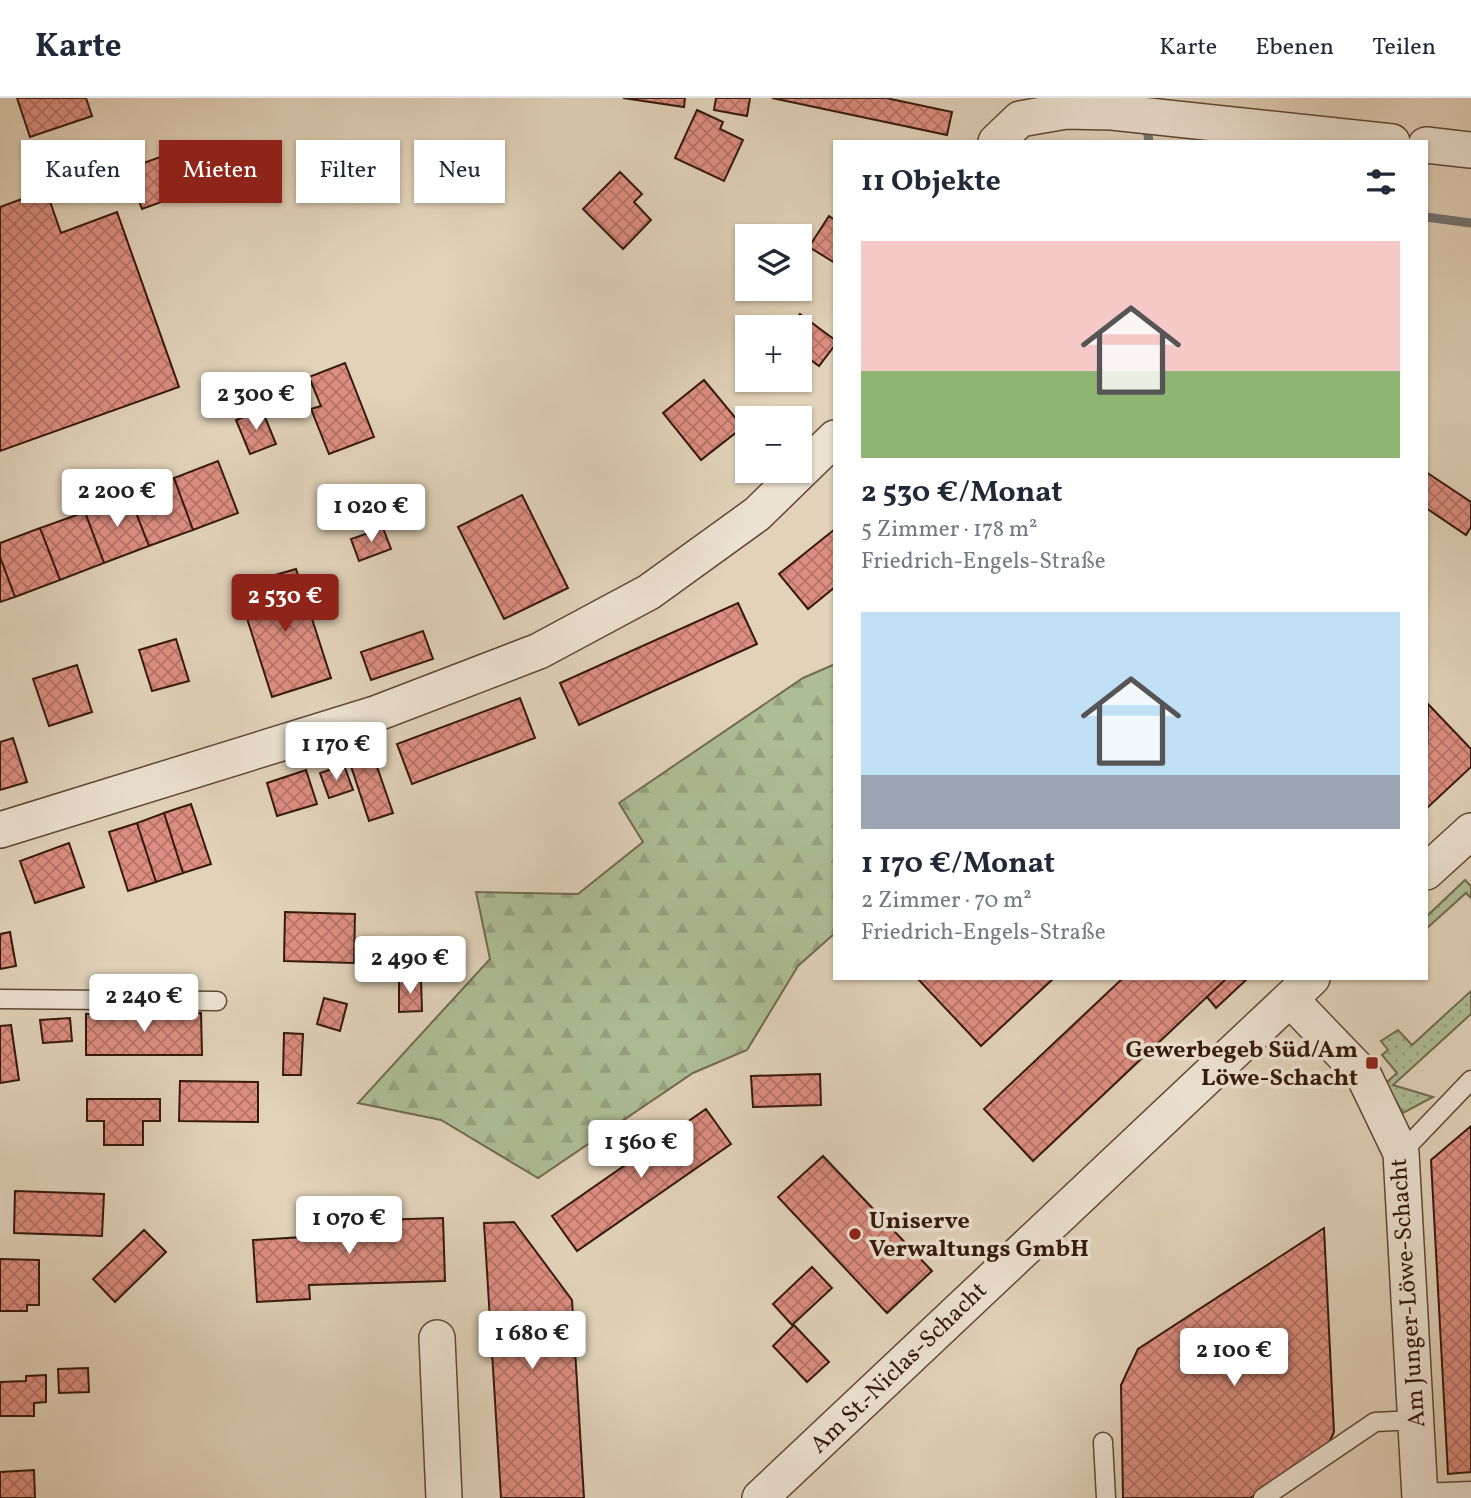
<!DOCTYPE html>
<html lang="de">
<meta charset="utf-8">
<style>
:root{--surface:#fff;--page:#f2f2f3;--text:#1f2937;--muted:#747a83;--line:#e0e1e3;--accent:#8f2418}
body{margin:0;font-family:Vollkorn,serif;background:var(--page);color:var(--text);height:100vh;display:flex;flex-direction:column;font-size:26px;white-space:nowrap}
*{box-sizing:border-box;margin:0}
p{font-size:23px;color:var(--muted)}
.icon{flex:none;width:38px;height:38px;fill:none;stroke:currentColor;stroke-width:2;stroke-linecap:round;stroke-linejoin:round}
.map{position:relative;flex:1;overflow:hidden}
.side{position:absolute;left:833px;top:42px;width:595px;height:840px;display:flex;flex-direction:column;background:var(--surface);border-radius:0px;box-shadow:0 2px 5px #0004}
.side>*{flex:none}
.guide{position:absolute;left:21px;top:42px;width:665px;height:63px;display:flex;gap:14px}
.controls{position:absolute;left:735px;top:126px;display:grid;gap:14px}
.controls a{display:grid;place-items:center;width:77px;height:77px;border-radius:0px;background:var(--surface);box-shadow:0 2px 5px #0004;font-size:35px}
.price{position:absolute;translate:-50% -60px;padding:0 16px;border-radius:7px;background:#fff;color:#222;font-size:23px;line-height:46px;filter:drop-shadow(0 2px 4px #0008)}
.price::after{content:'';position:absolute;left:50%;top:42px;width:21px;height:16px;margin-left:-10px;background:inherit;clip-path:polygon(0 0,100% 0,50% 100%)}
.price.active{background:var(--accent);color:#fff}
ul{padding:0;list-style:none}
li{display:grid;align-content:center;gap:14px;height:371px;padding:0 28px}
li span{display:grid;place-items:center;height:217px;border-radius:0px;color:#555}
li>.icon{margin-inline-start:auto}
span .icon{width:126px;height:126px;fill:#fffc;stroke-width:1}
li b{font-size:30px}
h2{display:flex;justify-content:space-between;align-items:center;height:84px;padding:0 28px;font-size:30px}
.tag{padding:0 24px;border-radius:0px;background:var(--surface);box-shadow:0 2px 5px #0004;font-size:24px;line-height:63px}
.tag.active{background:var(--accent);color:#fff}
header{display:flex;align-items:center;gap:42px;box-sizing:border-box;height:98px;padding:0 35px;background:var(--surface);border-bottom:2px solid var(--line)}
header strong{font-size:33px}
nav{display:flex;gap:38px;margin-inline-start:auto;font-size:24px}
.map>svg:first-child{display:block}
.grass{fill:url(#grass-dots);stroke:#726b50;stroke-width:2}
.forest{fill:url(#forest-firs);stroke:#726b50;stroke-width:2}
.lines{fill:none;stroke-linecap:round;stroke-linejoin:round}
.stream{stroke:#737675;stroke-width:9}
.building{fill:url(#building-cross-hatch);stroke:#36190b;stroke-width:2}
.lane-casing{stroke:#614736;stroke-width:21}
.street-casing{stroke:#614736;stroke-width:38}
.lane{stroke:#ece2d2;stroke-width:18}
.street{stroke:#ece2d2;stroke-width:35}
.poi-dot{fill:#8f2418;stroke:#ece2d2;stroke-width:2.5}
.labels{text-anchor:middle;stroke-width:7;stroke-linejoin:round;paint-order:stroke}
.poi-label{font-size:24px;font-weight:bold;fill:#36190b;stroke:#ece2d2;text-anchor:end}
.street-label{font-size:24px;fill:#36190b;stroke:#ece2d2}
</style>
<header>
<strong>Karte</strong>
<nav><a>Karte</a><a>Ebenen</a><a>Teilen</a></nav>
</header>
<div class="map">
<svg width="1471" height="1400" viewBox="0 0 1471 1400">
<defs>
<pattern id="grass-dots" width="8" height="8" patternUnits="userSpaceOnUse" patternTransform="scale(1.75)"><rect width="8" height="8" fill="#adbd94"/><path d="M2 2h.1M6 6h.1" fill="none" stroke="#95a27e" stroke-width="1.8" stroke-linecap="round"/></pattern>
<pattern id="forest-firs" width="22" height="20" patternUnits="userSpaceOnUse" patternTransform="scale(1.75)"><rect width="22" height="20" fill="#adbd94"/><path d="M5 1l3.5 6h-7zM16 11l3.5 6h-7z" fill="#95a27e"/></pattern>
<pattern id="building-cross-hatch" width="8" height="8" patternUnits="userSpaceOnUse" patternTransform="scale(1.75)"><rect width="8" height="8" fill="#dd8e80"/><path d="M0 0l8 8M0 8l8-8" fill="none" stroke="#b47367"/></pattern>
</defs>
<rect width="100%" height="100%" fill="#e1d2b9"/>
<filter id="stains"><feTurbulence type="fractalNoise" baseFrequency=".00286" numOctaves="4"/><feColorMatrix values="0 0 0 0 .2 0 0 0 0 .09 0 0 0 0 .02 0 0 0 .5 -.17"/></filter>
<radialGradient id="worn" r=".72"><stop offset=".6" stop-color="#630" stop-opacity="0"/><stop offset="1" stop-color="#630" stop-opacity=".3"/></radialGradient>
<path class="grass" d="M1465 782 1471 788V800L1466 795 1426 831V819Z
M1471 893V916L1393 987 1433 999 1403 1015 1385 986 1397 975 1382 957 1388 952 1381 943 1398 932 1412 947Z"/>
<path class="forest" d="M835 566V835L798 868 747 952 693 975 538 1080 441 1022 358 1005 490 861 476 794 578 796 643 744 619 705 803 580Z"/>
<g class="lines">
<path class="stream" d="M1146 25 1149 44
M1426 119 1471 125"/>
</g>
<path class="building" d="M17 0H86L92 18 30 39Z
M623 0H685L684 9Z
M716 0H750L747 18 714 12Z
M772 0H886L952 14 947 37Z
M697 12 723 24 720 31 743 42 724 83 675 60Z
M193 47 208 87 142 111 127 71Z
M620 74 642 96 634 104 651 122 623 151 583 111Z
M46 92 61 135 117 114 179 289 0 353V109Z
M829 118 835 122V165L809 149Z
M800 216 835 242V247L819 268 800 254V229H790Z
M345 265 374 339 329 356 311 311 321 308 309 279Z
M704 282 743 329 701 362 663 315Z
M262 312 276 346 250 356 236 322Z
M218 363 238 415 193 432 174 380Z
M1426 374 1471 404V429L1466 437 1426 410Z
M174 380 193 432 149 448 129 397Z
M129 397 149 448 104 465 85 414Z
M522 397 568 490 504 521 458 429Z
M377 398 383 418 368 423 361 403Z
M85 414 104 465 60 482 40 430Z
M40 430 60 482 15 499 0 459V445Z
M383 430 391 451 359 463 351 441Z
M835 431V489L808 511 779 476Z
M0 459 15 499 0 504Z
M296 471 331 580 272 599 244 511 250 509 245 492 260 487 258 482Z
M738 505 757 546 579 627 560 585Z
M423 533 433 561 371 582 361 554Z
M176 541 189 583 152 593 139 552Z
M77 567 92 614 49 628 33 581Z
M520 600 535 640 412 686 397 646Z
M1428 606 1471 651V669L1426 711Z
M13 640 27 684 0 692V644Z
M374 660 393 715 369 723 351 668Z
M344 667 353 692 329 700 320 675Z
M306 672 317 706 277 718 267 685Z
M191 706 211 766 183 775 164 715Z
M164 715 183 775 156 784 137 725Z
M137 725 156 784 128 793 109 734Z
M69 745 84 789 35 805 20 763Z
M285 814 355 816 354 865 284 863Z
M10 834 16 868 0 871V836Z
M917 880H1054L981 948Z
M1123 880H1227L1033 1063 984 1011Z
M1227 880 1246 882 1216 910 1207 899Z
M399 882H421L422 913 399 914Z
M324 900 347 906 340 933 317 926Z
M201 915 202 957H86V916Z
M70 920 72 943 43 945 40 922Z
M11 927 19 982 0 985V928Z
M284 935 303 936 301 977H283Z
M820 976 821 1007 753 1009 751 978Z
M180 983 258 984V1024L179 1023Z
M87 1001H160V1023H143V1047H104V1023H87Z
M706 1011 731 1046 577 1153 552 1118Z
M1471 1028V1374L1448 1376 1431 1062Z
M823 1058 932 1173 887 1215 778 1099Z
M15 1093 104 1096 102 1138 14 1135Z
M443 1120 445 1183 309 1187 310 1201 257 1204 253 1142 303 1139V1124Z
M514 1124 572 1202 584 1400H501L484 1125Z
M1324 1130 1334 1334 1325 1353 1250 1400H1123L1121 1287 1138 1251Z
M144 1132 166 1154 115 1204 93 1181Z
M0 1161 39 1162V1207H27V1213H0Z
M812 1169 832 1190 792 1227 773 1206Z
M794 1227 829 1264 807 1284 773 1248Z
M88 1270 89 1294 59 1295 58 1271Z
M46 1277V1304L34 1305V1318H0V1284L26 1283V1278Z
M34 1372 35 1400H0V1374Z"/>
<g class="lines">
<defs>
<path id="lane" d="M0 901 217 903
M1401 1055 1471 982
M1103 1344 1106 1400
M1419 1395 1471 1393
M1263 1400 1375 1324 1415 1322"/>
<path id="street" d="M996 44 1020 21 1066 13 1112 14 1392 44
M1426 47 1471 52
M0 732 375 616 539 553 649 494 757 416 835 340
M1426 774 1471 733
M1290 901 1364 978 1401 1055 1420 1400
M437 1240 444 1400
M760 1400 1312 880"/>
</defs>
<use href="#lane" class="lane-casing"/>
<use href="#street" class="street-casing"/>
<use href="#lane" class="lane"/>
<use href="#street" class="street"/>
</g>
<g class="poi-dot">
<rect x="1365" y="958" width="14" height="14" rx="3.5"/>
<circle cx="855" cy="1136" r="7"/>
</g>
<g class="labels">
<g class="poi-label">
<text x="1358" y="959">Gewerbegeb Süd/Am<tspan x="1358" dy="28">Löwe-Schacht</tspan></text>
<text x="869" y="1130" text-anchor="start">Uniserve<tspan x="869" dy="28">Verwaltungs GmbH</tspan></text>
</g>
<g class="street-label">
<text transform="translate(1407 1195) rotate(-94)" y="8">Am Junger-Löwe-Schacht</text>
<text transform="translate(898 1269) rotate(-44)" y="8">Am St.-Niclas-Schacht</text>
</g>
</g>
<rect width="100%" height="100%" filter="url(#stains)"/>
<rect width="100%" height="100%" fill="url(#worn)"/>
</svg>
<div class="controls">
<a><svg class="icon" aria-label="layers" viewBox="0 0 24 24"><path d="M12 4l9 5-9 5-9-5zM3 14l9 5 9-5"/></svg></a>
<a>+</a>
<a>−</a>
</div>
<b class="price" style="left:256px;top:334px">2 300 €</b>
<b class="price" style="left:117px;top:431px">2 200 €</b>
<b class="price" style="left:371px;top:446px">1 020 €</b>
<b class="price active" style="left:285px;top:536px">2 530 €</b>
<b class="price" style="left:336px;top:684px">1 170 €</b>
<b class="price" style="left:410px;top:898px">2 490 €</b>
<b class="price" style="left:144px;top:936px">2 240 €</b>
<b class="price" style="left:641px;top:1082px">1 560 €</b>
<b class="price" style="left:349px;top:1158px">1 070 €</b>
<b class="price" style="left:532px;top:1273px">1 680 €</b>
<b class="price" style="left:1234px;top:1290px">2 100 €</b>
<div class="guide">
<a class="tag">Kaufen</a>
<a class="tag active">Mieten</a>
<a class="tag">Filter</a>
<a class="tag">Neu</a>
</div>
<section class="side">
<h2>11 Objekte<svg class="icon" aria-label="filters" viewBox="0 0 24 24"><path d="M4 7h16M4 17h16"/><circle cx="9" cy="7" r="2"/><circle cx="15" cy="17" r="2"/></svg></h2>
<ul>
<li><span style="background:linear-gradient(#f6c9c9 60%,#8fb573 0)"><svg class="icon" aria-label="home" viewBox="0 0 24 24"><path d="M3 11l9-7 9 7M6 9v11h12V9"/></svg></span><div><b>2 530 €/Monat</b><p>5 Zimmer · 178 m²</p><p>Friedrich-Engels-Straße</p></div></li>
<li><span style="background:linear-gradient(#bfe0f5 75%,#9aa5b1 0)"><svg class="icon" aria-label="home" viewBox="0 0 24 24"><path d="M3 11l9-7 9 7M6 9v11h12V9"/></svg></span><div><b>1 170 €/Monat</b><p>2 Zimmer · 70 m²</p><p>Friedrich-Engels-Straße</p></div></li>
</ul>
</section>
</div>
